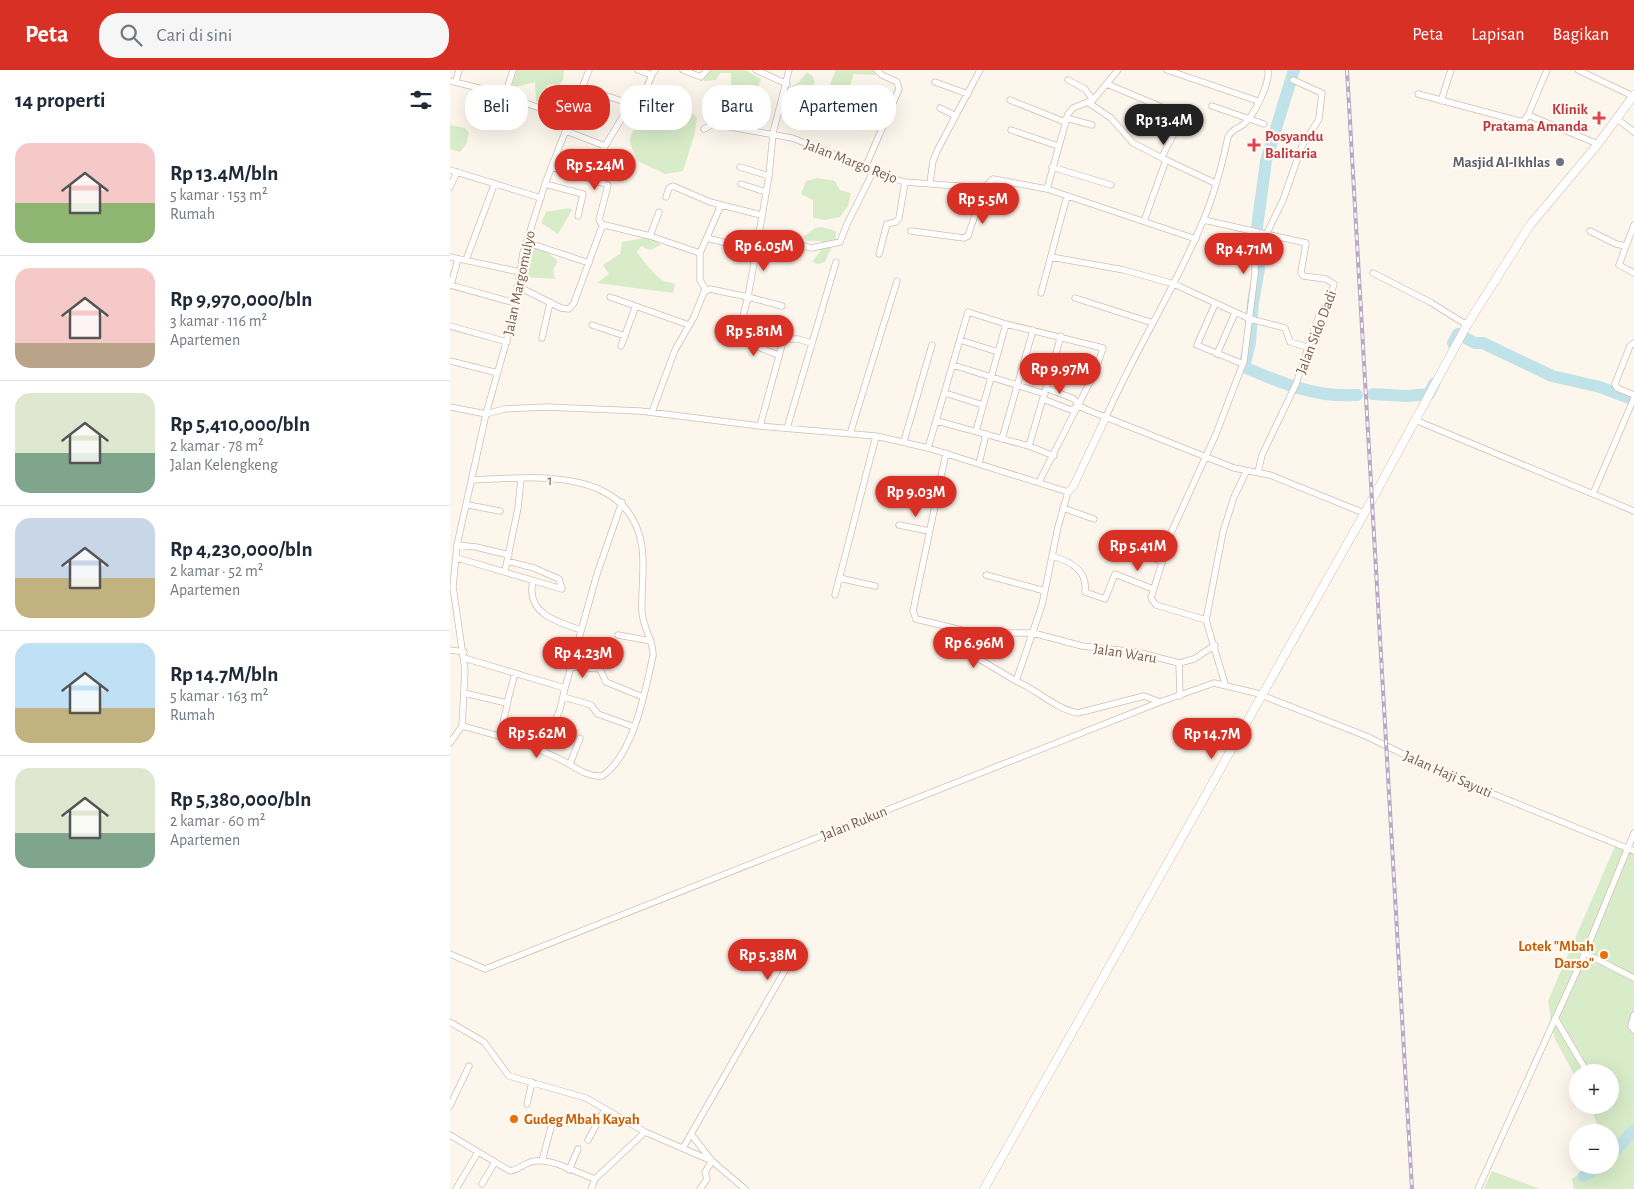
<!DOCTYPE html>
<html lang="id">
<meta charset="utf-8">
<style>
:root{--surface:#fff;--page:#f6f6f7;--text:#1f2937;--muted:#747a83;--line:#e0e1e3;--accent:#d93025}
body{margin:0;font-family:"Alegreya Sans",sans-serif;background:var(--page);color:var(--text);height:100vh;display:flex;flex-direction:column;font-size:19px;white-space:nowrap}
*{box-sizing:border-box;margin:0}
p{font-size:16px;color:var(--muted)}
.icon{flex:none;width:28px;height:28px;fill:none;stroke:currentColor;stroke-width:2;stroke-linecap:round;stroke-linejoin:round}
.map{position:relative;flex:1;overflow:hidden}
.sheet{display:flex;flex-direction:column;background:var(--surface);width:450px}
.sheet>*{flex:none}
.top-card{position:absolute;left:15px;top:15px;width:475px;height:45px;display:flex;gap:10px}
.buttons{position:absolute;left:1119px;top:994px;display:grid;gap:10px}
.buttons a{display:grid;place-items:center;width:50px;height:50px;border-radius:50%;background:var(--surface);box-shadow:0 5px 20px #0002;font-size:25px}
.price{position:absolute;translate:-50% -42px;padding:0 11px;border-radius:18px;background:var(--accent);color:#fff;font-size:16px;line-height:32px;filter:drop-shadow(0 1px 2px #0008)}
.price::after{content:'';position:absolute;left:50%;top:30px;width:15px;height:11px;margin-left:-8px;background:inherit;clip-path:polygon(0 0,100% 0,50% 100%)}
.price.selected{background:#222;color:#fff}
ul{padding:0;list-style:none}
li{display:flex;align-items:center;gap:15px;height:125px;padding:0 15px}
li+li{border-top:1px solid var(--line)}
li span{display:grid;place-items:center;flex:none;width:140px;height:100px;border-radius:15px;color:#555}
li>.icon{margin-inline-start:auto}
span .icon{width:60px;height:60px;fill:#fffc;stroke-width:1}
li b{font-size:21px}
h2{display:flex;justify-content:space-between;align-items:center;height:60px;padding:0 15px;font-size:21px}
.chip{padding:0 18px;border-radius:20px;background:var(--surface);box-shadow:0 5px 20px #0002;font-size:18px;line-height:45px}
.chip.selected{background:var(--accent);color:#fff}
header{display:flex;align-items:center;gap:30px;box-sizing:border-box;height:70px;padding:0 25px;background:var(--accent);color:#fff}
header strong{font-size:24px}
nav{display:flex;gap:28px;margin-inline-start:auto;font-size:18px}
.search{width:350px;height:45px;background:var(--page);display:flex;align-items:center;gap:12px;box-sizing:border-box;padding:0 18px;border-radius:20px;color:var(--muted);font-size:19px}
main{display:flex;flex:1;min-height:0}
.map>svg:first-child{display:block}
.green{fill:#d8ecc9}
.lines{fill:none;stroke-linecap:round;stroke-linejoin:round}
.river{stroke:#bfe3e8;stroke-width:12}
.minor-casing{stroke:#d1beb0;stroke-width:7}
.tertiary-casing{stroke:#d1beb0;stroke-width:8}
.secondary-casing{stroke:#d6c0b0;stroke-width:9}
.minor{stroke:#fff;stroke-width:5.5}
.tertiary{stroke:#fff;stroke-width:7}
.secondary{stroke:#fff;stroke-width:8}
.rail-casing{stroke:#b9a8c9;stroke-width:4}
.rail{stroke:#fffaf3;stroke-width:2;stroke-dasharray:5.5;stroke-linecap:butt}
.health-dot{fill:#e0444e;stroke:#fffaf3;stroke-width:2}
.worship-dot{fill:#6b7280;stroke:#fffaf3;stroke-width:2}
.food-dot{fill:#e8710a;stroke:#fffaf3;stroke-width:2}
.labels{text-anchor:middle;stroke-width:4.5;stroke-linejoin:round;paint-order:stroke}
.health-label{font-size:15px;font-weight:bold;fill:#be3a42;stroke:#fffaf3;text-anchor:end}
.street-label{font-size:15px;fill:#7a5c4d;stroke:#fffaf3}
.worship-label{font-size:15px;font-weight:bold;fill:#5b616d;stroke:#fffaf3;text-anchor:end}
.food-label{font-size:15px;font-weight:bold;fill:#c56008;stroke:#fffaf3;text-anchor:end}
</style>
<header>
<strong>Peta</strong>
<div class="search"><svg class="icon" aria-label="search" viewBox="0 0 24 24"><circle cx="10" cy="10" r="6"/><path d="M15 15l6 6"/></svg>Cari di sini</div>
<nav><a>Peta</a><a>Lapisan</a><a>Bagikan</a></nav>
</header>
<main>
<section class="sheet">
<h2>14 properti<svg class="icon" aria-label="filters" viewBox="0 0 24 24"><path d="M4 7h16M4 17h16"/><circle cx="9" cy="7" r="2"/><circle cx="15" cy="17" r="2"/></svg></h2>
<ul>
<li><span style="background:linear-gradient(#f6c9c9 60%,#8fb573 0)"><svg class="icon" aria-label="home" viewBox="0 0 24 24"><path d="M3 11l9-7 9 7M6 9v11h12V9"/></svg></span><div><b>Rp 13.4M/bln</b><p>5 kamar · 153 m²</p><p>Rumah</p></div></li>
<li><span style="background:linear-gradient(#f6c9c9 75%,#b9a48a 0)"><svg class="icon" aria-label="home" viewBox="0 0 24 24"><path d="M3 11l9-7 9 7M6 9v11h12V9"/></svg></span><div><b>Rp 9,970,000/bln</b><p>3 kamar · 116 m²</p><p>Apartemen</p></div></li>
<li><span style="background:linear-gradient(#dfe7d0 60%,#7fa58c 0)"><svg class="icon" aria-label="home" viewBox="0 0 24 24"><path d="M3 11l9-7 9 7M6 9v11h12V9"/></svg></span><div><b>Rp 5,410,000/bln</b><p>2 kamar · 78 m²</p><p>Jalan Kelengkeng</p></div></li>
<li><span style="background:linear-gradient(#c9d6e8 60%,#c2b280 0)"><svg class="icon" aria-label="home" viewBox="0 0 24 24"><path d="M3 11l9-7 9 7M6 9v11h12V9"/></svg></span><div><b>Rp 4,230,000/bln</b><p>2 kamar · 52 m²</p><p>Apartemen</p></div></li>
<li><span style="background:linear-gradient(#bfe0f5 65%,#c2b280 0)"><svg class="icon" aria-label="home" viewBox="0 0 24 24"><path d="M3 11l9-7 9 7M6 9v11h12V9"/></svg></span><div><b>Rp 14.7M/bln</b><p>5 kamar · 163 m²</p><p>Rumah</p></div></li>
<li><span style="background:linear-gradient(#dfe7d0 65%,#7fa58c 0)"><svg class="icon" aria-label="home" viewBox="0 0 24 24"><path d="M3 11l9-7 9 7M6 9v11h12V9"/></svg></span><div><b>Rp 5,380,000/bln</b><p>2 kamar · 60 m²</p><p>Apartemen</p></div></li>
</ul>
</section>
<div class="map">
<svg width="1184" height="1119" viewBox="0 0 1184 1119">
<rect width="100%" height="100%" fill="#fdf6ec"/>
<path class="green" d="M67 0H114L113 10 108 17 103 14 97 16 96 25 90 34 86 31 85 12 61 18Z
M252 0H295L311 9 296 51 278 49 275 38 289 29 287 20 281 17V3H270L266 10 254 11Z
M386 0H425V5L404 4 397 24 390 31 378 19Z
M357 2C367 8 364 13 363 24L377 25 383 28 380 33 370 38 380 56 335 31 339 18 349 12Z
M213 34 237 39 247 47 245 63 233 101 215 104 188 91C186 85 181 78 180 72 178 60 204 40 213 34Z
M0 55 15 58 19 63 17 73 10 82 0 79Z
M368 108 385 111 390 120 401 123 398 136 390 147 375 150 363 148V130L351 124 356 111Z
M120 138 122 140 108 164 91 153 96 142Z
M372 157 386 161V168L375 192 368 194 362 192 374 176 371 171H357L353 167 365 158Z
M200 167 211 175 200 180 191 176 187 182C192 190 206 207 214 211 219 213 221 211 225 215L223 223 147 213 159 204 153 195 170 184 172 172Z
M82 177 93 179 108 191 103 200 105 209 73 207 78 180Z
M1165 776 1184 782V1119H1124L1122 1109 1136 1099V1095H1160V1062H1150L1140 1035H1160V1002H1128L1127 1010 1104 967 1098 931Z
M1042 1101 1090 1119H1034Z"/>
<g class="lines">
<path class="river" d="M844 0 816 91 806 165 809 199 803 232 800 273 794 297C831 313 866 328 907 325
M1003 273 1008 264 1025 273H1033L1102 306 1150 317 1184 330
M923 324 956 326 979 324 984 314
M1160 1086 1184 1060
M1134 1106 1151 1095"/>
<defs>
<path id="minor" d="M188 0 202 5 205 0
M233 0 251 7 257 0
M306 0 337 14
M717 0 808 31
M1128 0 1183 26
M618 10 635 19 643 30
M0 11 45 22 120 49
M6 11 9 0
M485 12 518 24
M657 14 733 46 712 87
M968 24 1069 51H1074L1078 45 1148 74
M55 25 63 0
M560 30 615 52
M991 31 1001 0
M639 33 661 48 683 73 716 90 694 151
M179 35 190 33 202 5
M762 36 814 54
M490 38 506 46
M1078 45 1097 0
M616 48 642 55
M1167 49 1184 62
M254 59 263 54 342 68 374 80 423 102 455 112 534 118
M561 60 608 76
M116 61 155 76 178 38V33L133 18
M716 90 765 113
M102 97 158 115 149 150 153 156
M290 97 319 106
M602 97 661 115
M415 98 449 19 447 12 432 5 427 0
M0 100 91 128
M143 109 155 76
M480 113 483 91 488 79 530 0
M95 114 133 124 128 146
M291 114 316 122
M0 117 7 102
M597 119 618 44 623 38 643 30 668 0
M216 127 219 118 223 116 260 132 311 145
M754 150 856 173 851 202 853 206 876 209 884 214 879 230 869 245 846 314 812 385 808 402
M461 161 514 168 518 166 534 118 543 109 597 119 746 169
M1140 161 1166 174 1176 176 1169 195 1184 203
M309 163 361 178 390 172 397 154 423 102
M816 165 833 130 852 76 869 49 872 23 843 10
M200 166 209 142
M257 168 307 181
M76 172 139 193
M1176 176 1184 155
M250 183 271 135
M429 184 437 154 446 152 449 148 455 112
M0 187 70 202
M601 187 674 200 724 214 800 249 835 258 840 272 857 277
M16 190 44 115
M923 203 980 232 1017 255
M0 215 65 233
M1 215 8 189
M67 216 111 238 119 239 124 233 151 159 155 155 200 166 250 183V210L256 220
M591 223 617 126
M160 227 239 255
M625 228 703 253
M765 234 747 275 793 294
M293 246 298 227 332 236
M142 255 175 266
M0 256 57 272
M92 268 100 233
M288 269 328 285
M510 270 548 282
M1184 273 1180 276 1165 314 1167 318 1184 325
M171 276 185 238
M767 284 785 243
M604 290 645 302
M0 291 48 303
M503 295 595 324
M596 318 624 329 629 336 640 341 784 398 820 405 914 443
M495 323 533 335
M593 329 621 340 629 336
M0 337 36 344 54 339 96 337 190 341 310 356 426 366 478 378 618 422 608 457 592 535 566 611C588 620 605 639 628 643L694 626 710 632
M202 342 225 280 244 247 254 222 260 219 298 227 319 106 323 63 339 0
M656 347C685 280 725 219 753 151 764 125 772 95 778 67 783 57 790 59 796 52 805 43 820 13 818 0
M965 350 1184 441
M487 351 579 376 604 386
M310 356 332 275 336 269H348L361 273
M337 358 386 192
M526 361 556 254
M400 364 447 211
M552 369 583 260
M454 371 482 275
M579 376 611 266
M478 378 518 242 556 254 653 278 645 302 589 412
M496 383 463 541 466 549 524 563H583L632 576 687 582 729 593 744 589 765 575
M529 394 536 364
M1143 424 1184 328
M18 435 50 441
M613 438 644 449
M449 455 479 461
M7 475 26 477 59 485
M691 484 711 491
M602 486C620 491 638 500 635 522L655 529 665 504 703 519
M7 488 112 519 109 509 84 498 57 491
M55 501 68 438 71 409
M536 505 595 521
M389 508 425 516
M83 511C75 543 107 552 131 560
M385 525 426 366
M756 550 706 535 701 528 721 463 766 364 794 291 805 204V182L801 161
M528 563 522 582 524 586 566 611
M168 565 201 571
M0 580 14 582
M14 588 115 618 147 504 172 432
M729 593 730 626
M121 597 150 599 156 612 193 627
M775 614 756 550 773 462 784 427 796 402
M14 623 57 633 65 603
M114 627 141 635 148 644 184 657
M12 656C49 666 85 675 119 694 129 700 140 707 152 706 184 685 195 621 203 586 204 571 193 558 192 542 191 520 195 498 192 477 180 396 84 407 23 410
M50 666 58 631
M0 673 12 656 15 600 3 517 7 475 36 344 63 248 73 183 95 114 139 0
M77 674 85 652
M93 681 110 639 115 618
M120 694 130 668
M1135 883 1184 908
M0 884 35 899 710 632 764 613 806 623 916 666 994 704 1184 781
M1184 945 1181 956 1184 960
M1105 948 1137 1002
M0 952 34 972 59 1006 136 1028 195 1062 262 1091 295 1119
M77 1034 82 1012
M0 1036 19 996
M241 1064 262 1091 255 1102 257 1109 250 1119
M0 1065 60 1101C69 1100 75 1092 85 1091 104 1089 127 1103 145 1109
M138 1070 155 1039
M233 1078 350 874
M92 1091 101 1057
M119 1100 128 1079
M32 1114 45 1092
M6 1119 28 1082
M141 1119 145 1109 195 1062
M1028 1119 1135 883 1184 763"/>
<path id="tertiary" d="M618 422 623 417 656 347"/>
<path id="secondary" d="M534 1119 923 428 1017 255 1080 155 1148 74 1184 25"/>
</defs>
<use href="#minor" class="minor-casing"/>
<use href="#tertiary" class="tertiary-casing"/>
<use href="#secondary" class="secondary-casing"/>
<use href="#minor" class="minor"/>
<use href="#tertiary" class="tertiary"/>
<use href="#secondary" class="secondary"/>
<defs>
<path id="rail" d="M897 0 962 1119"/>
</defs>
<use href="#rail" class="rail-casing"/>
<use href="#rail" class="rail"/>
</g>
<g class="health-dot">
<path d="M1146.5 40.5h5v5h5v5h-5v5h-5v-5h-5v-5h5z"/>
<path d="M801.5 67.5h5v5h5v5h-5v5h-5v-5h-5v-5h5z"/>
</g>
<circle class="worship-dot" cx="1110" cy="92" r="5"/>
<g class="food-dot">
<circle cx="1154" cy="885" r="5"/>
<circle cx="64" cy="1049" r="5"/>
</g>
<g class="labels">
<g class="health-label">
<text x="1138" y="44">Klinik<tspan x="1138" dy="17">Pratama Amanda</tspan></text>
<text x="815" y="71" text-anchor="start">Posyandu<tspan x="815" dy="17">Balitaria</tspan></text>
</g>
<g class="street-label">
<text transform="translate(401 91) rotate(21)" y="5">Jalan Margo Rejo</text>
<text transform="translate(69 213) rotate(-78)" y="5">Jalan Margomulyo</text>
<text transform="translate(866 262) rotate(-69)" y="5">Jalan Sido Dadi</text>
<text transform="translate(100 410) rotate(2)" y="5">1</text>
<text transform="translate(675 583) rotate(9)" y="5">Jalan Waru</text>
<text transform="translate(998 704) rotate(24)" y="5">Jalan Haji Sayuti</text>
<text transform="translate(404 753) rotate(-22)" y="5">Jalan Rukun</text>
</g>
<g class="worship-label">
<text x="1100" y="97">Masjid Al-Ikhlas</text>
</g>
<g class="food-label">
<text x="1144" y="881">Lotek "Mbah<tspan x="1144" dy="17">Darso"</tspan></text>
<text x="74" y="1054" text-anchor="start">Gudeg Mbah Kayah</text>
</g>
</g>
</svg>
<div class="buttons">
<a>+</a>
<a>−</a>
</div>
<b class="price selected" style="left:714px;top:76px">Rp 13.4M</b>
<b class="price" style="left:145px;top:121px">Rp 5.24M</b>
<b class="price" style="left:533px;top:155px">Rp 5.5M</b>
<b class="price" style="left:314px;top:202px">Rp 6.05M</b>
<b class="price" style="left:794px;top:205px">Rp 4.71M</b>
<b class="price" style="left:304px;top:287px">Rp 5.81M</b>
<b class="price" style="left:610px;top:325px">Rp 9.97M</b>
<b class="price" style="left:466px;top:448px">Rp 9.03M</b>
<b class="price" style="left:688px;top:502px">Rp 5.41M</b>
<b class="price" style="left:524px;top:599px">Rp 6.96M</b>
<b class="price" style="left:133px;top:609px">Rp 4.23M</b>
<b class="price" style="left:87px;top:689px">Rp 5.62M</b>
<b class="price" style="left:762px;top:690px">Rp 14.7M</b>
<b class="price" style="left:318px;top:911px">Rp 5.38M</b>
<div class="top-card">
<a class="chip">Beli</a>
<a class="chip selected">Sewa</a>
<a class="chip">Filter</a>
<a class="chip">Baru</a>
<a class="chip">Apartemen</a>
</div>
</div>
</main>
